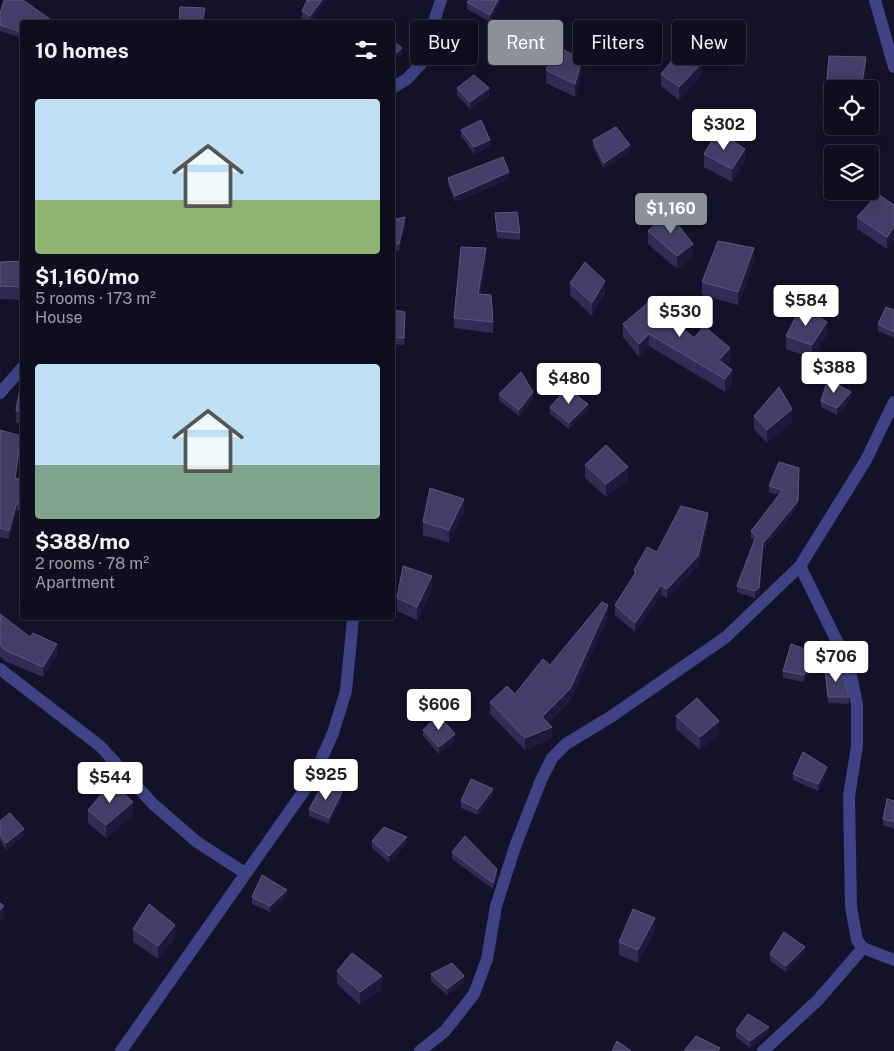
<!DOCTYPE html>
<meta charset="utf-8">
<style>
:root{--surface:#0f0e1e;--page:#1d1c2b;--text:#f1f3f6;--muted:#9b9ca4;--line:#2f2e3c;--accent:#8c9099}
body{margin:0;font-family:"Public Sans",sans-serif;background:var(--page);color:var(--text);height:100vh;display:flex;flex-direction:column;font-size:19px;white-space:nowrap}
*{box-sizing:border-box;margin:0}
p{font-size:16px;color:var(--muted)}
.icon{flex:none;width:28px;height:28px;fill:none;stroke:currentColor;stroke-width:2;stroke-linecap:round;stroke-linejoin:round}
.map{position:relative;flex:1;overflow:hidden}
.sheet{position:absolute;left:20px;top:20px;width:375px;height:600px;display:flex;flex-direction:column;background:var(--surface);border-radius:5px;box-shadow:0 5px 20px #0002,0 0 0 1px var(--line)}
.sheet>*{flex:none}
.banner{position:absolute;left:410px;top:20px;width:409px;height:45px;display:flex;gap:10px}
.buttons{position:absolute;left:824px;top:80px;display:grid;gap:10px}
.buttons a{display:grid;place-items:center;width:55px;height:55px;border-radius:5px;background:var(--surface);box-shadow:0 5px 20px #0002,0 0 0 1px var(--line);font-size:25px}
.price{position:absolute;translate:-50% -42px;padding:0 11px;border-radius:5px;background:#fff;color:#222;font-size:16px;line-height:32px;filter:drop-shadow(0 1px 2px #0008)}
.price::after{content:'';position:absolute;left:50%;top:30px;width:15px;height:11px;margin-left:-8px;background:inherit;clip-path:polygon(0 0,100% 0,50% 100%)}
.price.current{background:var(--accent);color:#fff}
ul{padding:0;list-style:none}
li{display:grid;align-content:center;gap:10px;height:265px;padding:0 15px}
li span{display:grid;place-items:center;height:155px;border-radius:5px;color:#555}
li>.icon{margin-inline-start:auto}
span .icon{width:90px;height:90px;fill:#fffc;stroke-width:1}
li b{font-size:21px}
h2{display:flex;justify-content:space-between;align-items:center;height:60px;padding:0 15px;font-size:21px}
.tag{padding:0 18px;border-radius:5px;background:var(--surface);box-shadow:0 5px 20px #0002,0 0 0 1px var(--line);font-size:18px;line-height:45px}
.tag.current{background:var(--accent);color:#fff}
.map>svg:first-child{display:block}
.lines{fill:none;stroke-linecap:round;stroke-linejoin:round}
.street{stroke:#3f4285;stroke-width:12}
.wall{fill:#312b55}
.shaded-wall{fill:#1e193b}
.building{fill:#433e67;stroke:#5b577e}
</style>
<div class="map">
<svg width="894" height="1051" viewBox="0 0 894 1051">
<rect width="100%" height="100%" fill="#141228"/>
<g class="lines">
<path class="street" d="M875 0 894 67
M392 88 407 79 420 65 441 0
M0 393 22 368
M800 566 849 666 857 704V746L849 796 851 907 857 940 863 948 894 960
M0 669 100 746 153 804 197 842 245 873
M121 1051 313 778 333 733 346 691 353 618
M420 1051 445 1031 474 994 487 959 496 906 516 844 541 780 552 758 566 744 612 716 726 637 800 566 866 460 894 402
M763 1051 818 1000 863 948"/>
</g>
<path class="wall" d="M327 0 310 22 302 18V11Z
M500 0V3L490 22 467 9V2Z
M0 14 22 22V38L0 31Z
M829 56 866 57V70L863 89H832V126H857V132L824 128V115Z
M546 70 582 71 575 97 546 83Z
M661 74 702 75 679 100 661 86Z
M457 88 489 95 470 109 457 95Z
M461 130 490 146 474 154 461 136Z
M593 140 630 151 604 169 593 147Z
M704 154 745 162 732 182 704 167Z
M448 178 509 179 455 202 448 184Z
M894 205 887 249 857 229V217Z
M495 213 520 233V240L497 238Z
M392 220 405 224 399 251 392 250Z
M648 231 693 257 677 269 648 244Z
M486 259 480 295 493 322V333L454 328V318Z
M22 261V300L0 299V262Z
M754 261 738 305 702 295V282Z
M570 283 605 293 592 316 570 295Z
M392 310 405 318 404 345 392 344Z
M894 310V338L878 331V324Z
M623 324 694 338 730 361 726 365 732 383 725 392 649 346 639 357 623 337Z
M827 335 812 358 786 349V336Z
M22 388V424L16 423V410Z
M499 394 533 399 519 416 499 400Z
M851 399 837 415 821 407V401Z
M550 407 588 410 569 429 550 414Z
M754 416 792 422 767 443 754 429Z
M0 430 21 445 16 478 22 480V512L17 511 9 539 0 537Z
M779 462 798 507 764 548 763 547 759 595 755 598 737 592V586L755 541 751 538V531L778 495 769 492V486Z
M585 465 628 480 606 497 585 478Z
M464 512 449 543 423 535V522Z
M708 523 698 566 667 598 661 595 635 632 615 615V605L634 576V570L657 552Z
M432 589 417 620 397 611V598Z
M0 614 30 637 57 655 43 677 5 661 0 656Z
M608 617 570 701 548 723 552 738 525 750 490 714V702L515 694Z
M815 659 804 682 783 678V671Z
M825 669 849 697V704L828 703 825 676Z
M676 716 719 734 700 750 676 729Z
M423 730 455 741 439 754 423 736Z
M827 773 818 791 793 780V774Z
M493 795 478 815 461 808V801Z
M342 798 329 824 309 816V809Z
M894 801V829L883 825V819Z
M88 810 133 815 106 838 88 823Z
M0 821 24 836 6 850 0 840Z
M372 841 407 843 389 863 372 848Z
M452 852 497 876 493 889 452 859Z
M287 896 270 912 252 904V897Z
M133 929 175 938 158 959 133 942Z
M655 931 638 963 619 955V942Z
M805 953 786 972 770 961V954Z
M337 971 382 989 360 1005 337 984Z
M431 974 464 983 447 995 431 981Z
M736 1030 769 1033 750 1048 736 1037Z"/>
<path class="shaded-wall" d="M322 0H327L310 22V16Z
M498 0H500V3L490 22V15Z
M205 8V15L203 22H202Z
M402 48V54L392 63V57Z
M866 57V70L863 89H861Z
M582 59V71L575 97V84Z
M702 63V75L679 100V87Z
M489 88V95L470 109V102Z
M490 140V146L474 154V147Z
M630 145V151L604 169V163Z
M745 149V162L732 182V169Z
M509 172V179L455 202V196Z
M405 217V224L399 251V244Z
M894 227V240L887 249V237Z
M693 244V257L677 269V256Z
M486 248V259L478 305V294Z
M754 248V261L738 305V292Z
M605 281V293L592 316V303Z
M827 322V335L812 358V345Z
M649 334V346L639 357V344Z
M730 348V361L719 372V360Z
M732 370V383L725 392V379Z
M533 392V399L519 416V410Z
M851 392V399L837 415V408Z
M588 404V410L569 429V423Z
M792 409V422L767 443V430Z
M21 436V445L15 486V478Z
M628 467V480L606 497V484Z
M799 468 798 507 764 548V542Z
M464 499V512L449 543V530Z
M17 502V511L9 539V531Z
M708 513V523L698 566 667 598V589Z
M763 541 759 595 755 598V591Z
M432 576V589L417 620V607Z
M661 585V595L635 632V623Z
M608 605V617L570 701 542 729V717Z
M57 644V655L43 677V667Z
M815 653V659L804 682V675Z
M719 721V734L700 750V737Z
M552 727V738L525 750V738Z
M455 734V741L439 754V747Z
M827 767V773L818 791V784Z
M493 789V795L478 815V809Z
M342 792V798L329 824V818Z
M133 802V815L106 838V825Z
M24 829V836L6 850V843Z
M407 837V843L389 863V856Z
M497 869V876L493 889V883Z
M287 890V896L270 912V906Z
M4 906V917L0 921V910Z
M655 918V931L638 963V950Z
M175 925V938L158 959V946Z
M805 947V953L786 972V966Z
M382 976V989L360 1005V992Z
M464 976V983L447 995V989Z
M769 1027V1033L750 1048V1041Z"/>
<path class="building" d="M4 0H23L54 22H22V32L0 25V14Z
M307 0H322L310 16 302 11Z
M469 0H498L490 15 467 2Z
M180 7 205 8 202 22H179Z
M392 40 402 48 392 57Z
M556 46 582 59 575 84 546 70Z
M683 47 702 63 679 87 661 74Z
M829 56 866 57 861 89H832V116L824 115Z
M474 75 489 88 470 102 457 88Z
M481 120 490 140 474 147 461 130Z
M616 127 630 145 604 163 593 140Z
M718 131 745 149 732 169 704 154Z
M503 157 509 172 455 196 448 178Z
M878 194 894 205V227L887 237 857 217Z
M517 212 520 233 497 231 495 213Z
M668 212 693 244 677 256 648 231Z
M405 217 399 244H392V220Z
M718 241 754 248 738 292 702 282Z
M461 247 486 248 478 294 491 295 493 322 454 318Z
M22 261V287L0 286V262Z
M585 262 605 281 592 303 570 283Z
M650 301 694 338 704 326 730 348 719 360 732 370 725 379 649 334 639 344 623 324Z
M801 306 827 322 812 345 786 336Z
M886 307 894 310V332L878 324Z
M392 310 405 312 404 338 392 337Z
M521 372 533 392 519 410 499 394Z
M828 379 851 392 837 408 821 401Z
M779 387 792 409 767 430 754 416Z
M20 388H22V412L16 410Z
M567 388 588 404 569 423 550 407Z
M0 430 21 436 15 478 22 480V504L17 502 9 531 0 528Z
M606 445 628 467 606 484 585 465Z
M779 462 799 468 798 501 764 542 763 541 759 588 755 591 737 586 756 536 751 531 783 490 769 486Z
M430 488 464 499 449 530 423 522Z
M681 506 708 513 698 556 667 589 661 585 635 623 615 605 636 572 634 570 647 547 657 552Z
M403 566 432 576 417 607 397 598Z
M602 602 608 605 570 689 542 717 552 727 525 738 490 702 507 686 515 694 543 659 550 665Z
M0 614 30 637 33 633 57 644 43 667 5 650 0 645Z
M791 644 815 653 804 675 783 671Z
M842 666 849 697H828L825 669Z
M697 698 719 721 700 737 676 716Z
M438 715 455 734 439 747 423 730Z
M803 752 827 767 818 784 793 774Z
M471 779 493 789 478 809 461 801Z
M112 782 133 802 106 825 88 810Z
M322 786 342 792 329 818 309 809Z
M887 799 894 801V822L883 819Z
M10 813 24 829 6 843 0 834V821Z
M384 827 407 837 389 856 372 841Z
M465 836 497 869 493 883 452 852Z
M262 875 287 890 270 906 252 897Z
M0 903 4 906 0 910Z
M149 904 175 925 158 946 133 929Z
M633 909 655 918 638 950 619 942Z
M784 932 805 947 786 966 770 954Z
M352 953 382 976 360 992 337 971Z
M452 963 464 976 447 989 431 974Z
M748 1014 769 1027 750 1041 736 1030Z
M696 1036 720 1048 718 1051H684Z
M617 1041 631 1051H612Z"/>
</svg>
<div class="buttons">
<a><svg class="icon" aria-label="locate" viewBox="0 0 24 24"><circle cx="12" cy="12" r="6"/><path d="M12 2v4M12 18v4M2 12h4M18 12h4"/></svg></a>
<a><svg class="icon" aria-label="layers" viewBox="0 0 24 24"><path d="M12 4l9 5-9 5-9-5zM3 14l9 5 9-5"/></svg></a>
</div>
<b class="price" style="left:724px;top:151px">$302</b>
<b class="price current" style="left:671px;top:235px">$1,160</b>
<b class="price" style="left:806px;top:327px">$584</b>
<b class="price" style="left:680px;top:338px">$530</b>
<b class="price" style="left:834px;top:394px">$388</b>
<b class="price" style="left:569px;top:405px">$480</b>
<b class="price" style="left:836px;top:683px">$706</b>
<b class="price" style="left:439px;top:731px">$606</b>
<b class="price" style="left:326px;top:801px">$925</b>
<b class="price" style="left:110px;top:804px">$544</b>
<div class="banner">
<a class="tag">Buy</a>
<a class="tag current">Rent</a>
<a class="tag">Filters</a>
<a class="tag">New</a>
</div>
<section class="sheet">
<h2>10 homes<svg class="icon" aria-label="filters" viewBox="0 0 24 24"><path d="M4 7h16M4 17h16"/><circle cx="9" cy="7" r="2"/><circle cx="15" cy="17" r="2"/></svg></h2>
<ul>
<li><span style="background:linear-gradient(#bfe0f5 65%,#8fb573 0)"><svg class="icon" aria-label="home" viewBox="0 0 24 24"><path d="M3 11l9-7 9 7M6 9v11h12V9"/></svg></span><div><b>$1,160/mo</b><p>5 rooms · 173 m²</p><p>House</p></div></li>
<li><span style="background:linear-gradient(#bfe0f5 65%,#7fa58c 0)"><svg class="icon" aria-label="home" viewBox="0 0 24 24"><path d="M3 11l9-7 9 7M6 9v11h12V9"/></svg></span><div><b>$388/mo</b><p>2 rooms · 78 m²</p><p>Apartment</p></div></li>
</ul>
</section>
</div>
